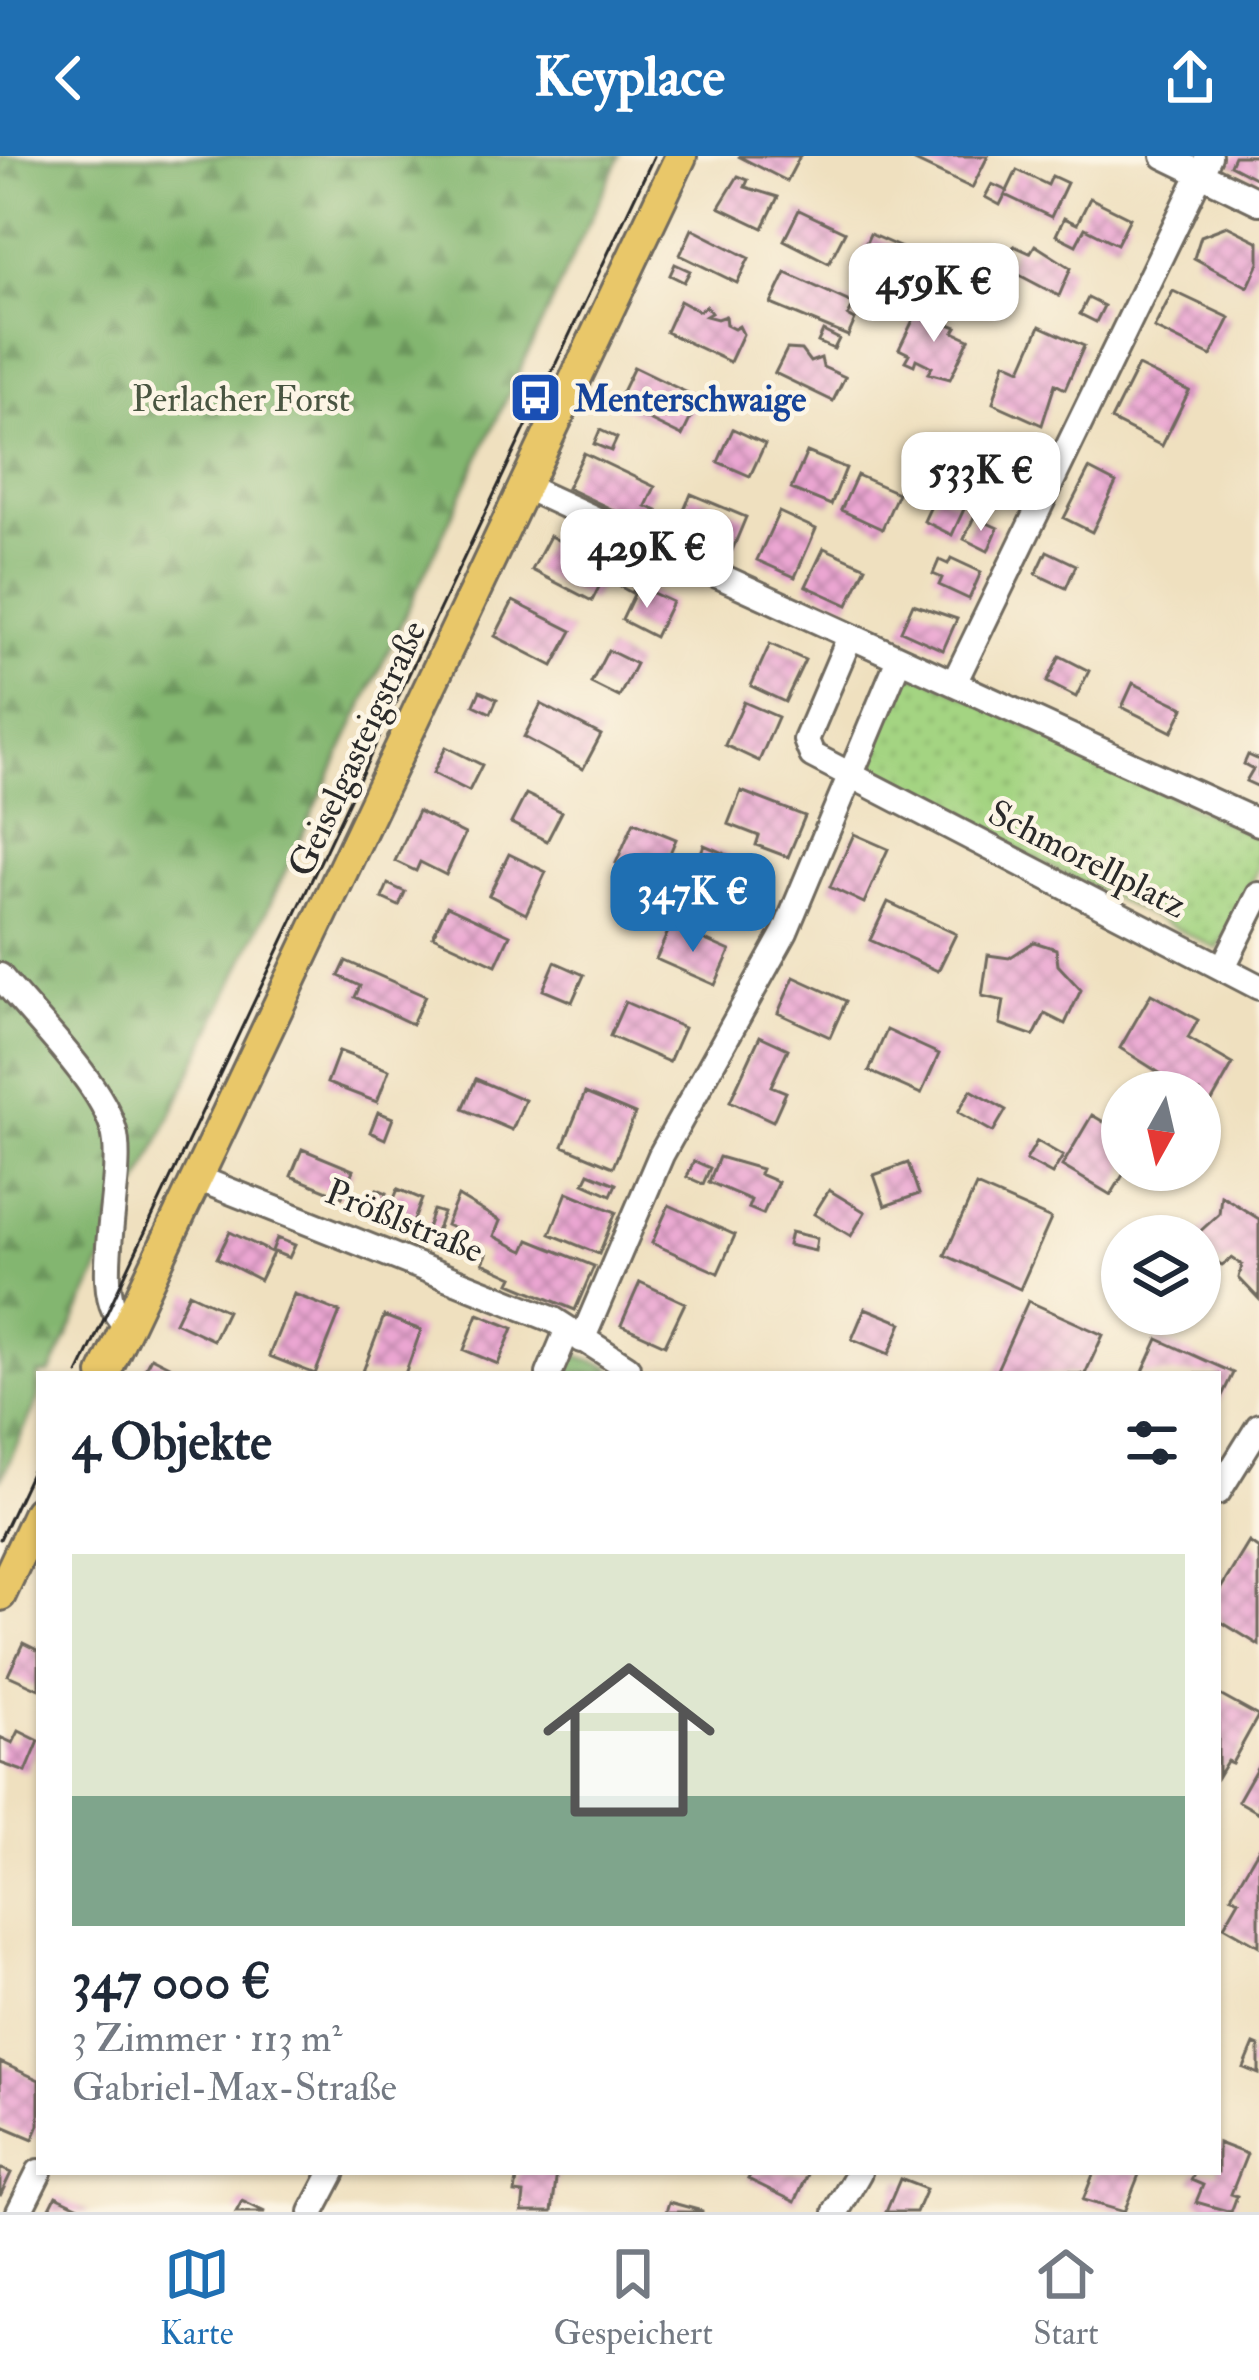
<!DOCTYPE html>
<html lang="de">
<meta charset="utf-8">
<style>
:root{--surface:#fff;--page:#f2f2f3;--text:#1f2937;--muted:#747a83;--line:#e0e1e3;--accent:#1f6fb2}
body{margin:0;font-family:"IM FELL Double Pica",serif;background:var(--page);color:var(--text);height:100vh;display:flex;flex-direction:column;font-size:45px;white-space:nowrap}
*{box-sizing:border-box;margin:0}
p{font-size:39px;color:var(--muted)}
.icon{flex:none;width:66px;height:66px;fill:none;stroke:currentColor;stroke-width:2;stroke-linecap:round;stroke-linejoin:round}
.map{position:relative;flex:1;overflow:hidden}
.sheet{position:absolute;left:36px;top:1215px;width:1185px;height:804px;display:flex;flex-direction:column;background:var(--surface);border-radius:0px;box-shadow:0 3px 9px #0004}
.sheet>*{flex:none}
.needle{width:78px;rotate:188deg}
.buttons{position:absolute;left:1101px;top:915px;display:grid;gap:24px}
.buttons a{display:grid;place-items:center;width:120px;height:120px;border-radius:50%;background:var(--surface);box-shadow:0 3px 9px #0004;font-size:60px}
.price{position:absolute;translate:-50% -102px;padding:0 27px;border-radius:24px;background:#fff;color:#222;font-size:39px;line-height:78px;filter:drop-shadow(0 3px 6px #0008)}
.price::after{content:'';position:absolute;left:50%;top:72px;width:36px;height:27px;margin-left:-18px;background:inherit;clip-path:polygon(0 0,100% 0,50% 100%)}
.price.current{background:var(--accent);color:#fff}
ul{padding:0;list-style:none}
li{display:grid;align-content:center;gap:24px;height:636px;padding:0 36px}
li+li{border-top:3px solid var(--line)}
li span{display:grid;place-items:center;height:372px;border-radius:0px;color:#555}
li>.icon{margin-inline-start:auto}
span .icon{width:216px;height:216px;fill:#fffc;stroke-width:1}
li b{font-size:51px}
h2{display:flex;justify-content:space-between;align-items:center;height:144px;padding:0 36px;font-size:51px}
header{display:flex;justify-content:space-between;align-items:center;height:156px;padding:0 36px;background:var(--accent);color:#fff;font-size:54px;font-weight:700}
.tabs{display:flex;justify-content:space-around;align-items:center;height:168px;border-top:3px solid var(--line);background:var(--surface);font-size:33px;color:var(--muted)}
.tabs a{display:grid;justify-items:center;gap:6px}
.tabs .current{color:var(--accent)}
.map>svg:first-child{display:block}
.grass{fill:url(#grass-dots);stroke:#688056;stroke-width:3}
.forest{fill:url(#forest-firs);stroke:#57704e;stroke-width:3}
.building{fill:url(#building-cross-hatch)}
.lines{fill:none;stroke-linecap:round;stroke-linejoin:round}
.minor-casing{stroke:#706a5f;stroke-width:30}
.major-casing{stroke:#706a5f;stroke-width:36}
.minor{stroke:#fff;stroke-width:24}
.major{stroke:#e9c769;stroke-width:30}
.tram{stroke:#2b2b2b;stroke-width:3}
.labels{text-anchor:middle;stroke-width:9;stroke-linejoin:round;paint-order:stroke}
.park-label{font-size:36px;fill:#495541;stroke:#fcf5e5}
.transit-label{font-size:36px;font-weight:bold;fill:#164399;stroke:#fcf5e5;text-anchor:start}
.street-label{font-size:36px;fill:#2b2b2b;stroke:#fcf5e5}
</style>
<header><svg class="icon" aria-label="back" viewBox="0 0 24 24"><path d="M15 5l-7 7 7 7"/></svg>Keyplace<svg class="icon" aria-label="share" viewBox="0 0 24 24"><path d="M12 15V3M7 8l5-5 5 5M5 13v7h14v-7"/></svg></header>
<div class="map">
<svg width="1259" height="2056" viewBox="0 0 1259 2056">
<defs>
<pattern id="grass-dots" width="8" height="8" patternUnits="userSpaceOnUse" patternTransform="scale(3)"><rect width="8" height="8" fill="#a4d482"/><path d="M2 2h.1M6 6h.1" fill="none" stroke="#8db670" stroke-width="1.8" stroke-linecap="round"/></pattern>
<pattern id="forest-firs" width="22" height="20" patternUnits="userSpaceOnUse" patternTransform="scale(3)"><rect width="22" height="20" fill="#83b670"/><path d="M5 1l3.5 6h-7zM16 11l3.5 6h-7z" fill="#6b945c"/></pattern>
<pattern id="building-cross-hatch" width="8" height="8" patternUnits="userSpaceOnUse" patternTransform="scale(3)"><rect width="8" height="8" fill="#eba6d2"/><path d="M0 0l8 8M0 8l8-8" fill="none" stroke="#bf87ab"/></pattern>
</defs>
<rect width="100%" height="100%" fill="#fcf5e5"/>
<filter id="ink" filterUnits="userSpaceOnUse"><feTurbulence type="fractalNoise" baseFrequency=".00833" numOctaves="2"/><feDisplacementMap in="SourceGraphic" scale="24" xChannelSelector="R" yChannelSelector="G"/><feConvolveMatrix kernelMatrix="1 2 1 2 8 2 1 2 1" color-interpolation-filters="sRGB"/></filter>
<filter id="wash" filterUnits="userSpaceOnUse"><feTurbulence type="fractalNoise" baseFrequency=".004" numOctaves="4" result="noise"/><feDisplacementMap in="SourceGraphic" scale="48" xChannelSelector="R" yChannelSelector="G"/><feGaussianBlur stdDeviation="2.7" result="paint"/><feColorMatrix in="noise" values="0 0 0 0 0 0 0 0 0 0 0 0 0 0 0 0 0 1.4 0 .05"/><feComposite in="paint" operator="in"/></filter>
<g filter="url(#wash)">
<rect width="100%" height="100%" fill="#efe0bf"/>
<path class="grass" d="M922 519 1259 683V709L1218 793 859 617 903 521Z"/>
<path class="forest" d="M0 0H620L50 1218H39V1242L0 1325Z
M564 1195 611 1211V1218H554Z"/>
<g id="blocks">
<path class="building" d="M738 0H800L787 25Z
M918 0H988L972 32 915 5Z
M1234 0H1259V24L1230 9Z
M1017 14 1048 29 1052 20 1067 27 1051 61 1005 39Z
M738 20 748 24 745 31 778 41 763 72 719 51Z
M992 28 1007 35 1000 49 985 41Z
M1090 42 1130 62 1117 88 1085 72 1076 89 1056 79 1064 62 1077 68Z
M799 54 845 76 829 107 784 84Z
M1227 70 1259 86V107L1248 131 1194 102 1201 80Z
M692 73 749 102 737 127 680 99Z
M870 78 906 94 889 133 853 116Z
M1035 89 1071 112 1059 140 1006 112 1014 90 1030 97Z
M675 108 690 115 684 126 670 119Z
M786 117 854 148 848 160 855 164 848 180 771 148Z
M1173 135 1230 162 1211 200 1154 172Z
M1088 142 1104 150 1096 166 1080 158Z
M680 145 699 155 706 150 711 157 706 160 717 163 725 160 726 169 734 173 739 170 743 178 730 206 666 176Z
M917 156 957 171 954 176 969 183 950 223 928 217 932 211 916 203 914 209 905 205 909 198 899 193Z
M1040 170 1084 190 1065 233 1055 228 1042 269 993 247 1005 206 1021 213Z
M823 175 839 183 834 193 818 186Z
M787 193 801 194 810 206 821 202 823 211 845 221 833 245 775 217Z
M1138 210 1189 235 1162 290 1111 264Z
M634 211 700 243 682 280 616 248Z
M733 273 765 288 750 320 718 306Z
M600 274 617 282 611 295 594 288Z
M807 296 846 312 831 349 791 333Z
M584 297 655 331 646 350 657 355 649 371 567 332Z
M1089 313 1116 327 1092 376 1064 362Z
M857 319 898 337 882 373 841 354Z
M937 337 965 351 952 379 924 365Z
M691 338 746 361 731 397 676 373Z
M779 356 816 373 795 421 757 404Z
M974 361 998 372 988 395 964 383Z
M550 380 609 411 592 445 532 414Z
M824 392 866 411 848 449 806 430Z
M1047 395 1076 409 1066 432 1036 418Z
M951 402 981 416 969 443 939 429 942 422 933 418 939 404 948 408Z
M626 417 639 424 632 437 619 430Z
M638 430 672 446 655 481 622 464Z
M513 445 572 475 553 510 495 480Z
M913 448 957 463 943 494 901 475Z
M770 488 805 504 785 546 751 530Z
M608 494 636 508 619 541 591 527Z
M1060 500 1089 515 1076 541 1047 526Z
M1133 527 1184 552 1172 576 1122 551Z
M480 535 497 543 491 557 474 549Z
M744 546 778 561 759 605 725 589Z
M541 548 601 579 583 613 524 581Z
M446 591 482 609 469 635 433 617Z
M1248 599 1259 604V631L1246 625 1253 613 1244 608Z
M741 635 805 660 788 701 756 689 759 680 728 668Z
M526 638 562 656 547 685 511 667Z
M418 655 465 678 446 719 420 706 416 715 395 705Z
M634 666 676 683 658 725 616 707Z
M854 678 888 693 864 747 830 731Z
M704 689 751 709 733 751 687 732Z
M509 698 546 716 526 758 489 739Z
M388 728 405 736 399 750 382 742Z
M888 746 956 778 938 815 870 784Z
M447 750 510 779 496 809 433 780Z
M671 769 730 795 715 829 656 803Z
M1034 786 1056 793 1058 809 1081 834 1065 868 1045 858 1034 880 1000 868 1004 845 982 840 988 799 1009 802Z
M346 805 425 840 412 868 355 841 360 830 339 820Z
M555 806 584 819 572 846 543 834Z
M794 821 846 845 830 881 778 857Z
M1151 838 1198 864 1188 882 1233 908 1200 966V936H1157L1166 921 1120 892Z
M625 846 684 872 669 906 610 880Z
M887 874 939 898 921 938 869 915Z
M760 880 788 893 771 930 786 936 773 965 730 945Z
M339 895 389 914 377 946 327 927Z
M476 923 525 944 512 974 463 953Z
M971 934 1006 954 993 976 958 956Z
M585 937 635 958 613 1011 563 990Z
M378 956 393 962 385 983 370 976Z
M1092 959 1122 977 1126 1014 1111 1039 1062 1010Z
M1037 985 1063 1000 1052 1018 1026 1004Z
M302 993 353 1014 342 1041 291 1020Z
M719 1001 761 1013 759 1018 778 1026 763 1058 748 1052 751 1044 709 1026Z
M694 1005 710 1012 703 1028 687 1021Z
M908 1007 919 1038 885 1050 874 1019Z
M589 1017 616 1028 611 1039 584 1027Z
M976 1030 1051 1063 1020 1133 945 1099Z
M377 1033 387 1037 380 1054 370 1050Z
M398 1033 422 1043 411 1072 386 1062Z
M829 1034 865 1056 851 1080 814 1058Z
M567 1036 616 1056 599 1098 550 1078Z
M1221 1039 1259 1063V1143L1239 1122 1242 1109 1232 1102 1222 1109 1200 1096V1080H1195L1219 1058Z
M458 1040 500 1065 494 1080 515 1091 524 1095 529 1084 594 1110 575 1154 510 1127 513 1121 483 1107 487 1098 462 1088 466 1078 446 1069Z
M669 1049 735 1079 718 1117 652 1087Z
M433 1054 443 1057 435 1079 426 1076Z
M230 1076 273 1097 260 1124 217 1102Z
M791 1076 817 1082 815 1095 788 1089Z
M277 1082 295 1089 289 1102 272 1095Z
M640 1126 685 1147 665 1189 621 1169Z
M189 1137 227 1155 213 1184 175 1166Z
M294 1138 340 1156 315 1218 269 1200Z
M1028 1145 1103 1179 1085 1218H995Z
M865 1152 902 1167 889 1198 852 1183Z
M478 1158 513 1172 498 1208 464 1194Z
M384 1160 421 1174 405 1218H362Z
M1158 1183 1233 1217 1218 1248V1218H1142Z
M151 1201 185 1218H142Z
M1249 1386 1259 1393V1489L1218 1464V1437Z
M23 1487 39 1495V1533L8 1519Z
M1218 1538 1258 1560 1232 1607 1227 1605 1218 1620Z
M19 1575 39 1585 26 1616 0 1607V1581L13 1587Z
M1259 1608V1657L1238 1645Z
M1259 1692V1790L1224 1770 1239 1744 1231 1740Z
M1254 1888 1259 1890V1918L1244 1912Z
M0 1906 39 1924V1969L33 1983 0 1969Z
M1218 1987 1247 1998 1231 2038 1237 2040 1231 2056 1196 2046 1203 2029 1191 2024 1195 2016H1218Z
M0 2012 11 2017 0 2040Z
M518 2016H557L552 2056H522L524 2038 515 2037Z
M752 2016H809L795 2046 748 2023Z
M1094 2016H1140L1124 2056 1083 2044Z
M900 2023 926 2033 916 2056H886Z
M56 2040 90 2056H48Z
M242 2045 265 2056H236Z
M669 2046 702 2055V2056H666Z"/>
</g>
</g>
<g filter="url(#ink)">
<use href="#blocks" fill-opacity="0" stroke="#706a5f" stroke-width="3"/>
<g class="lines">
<defs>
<path id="minor" d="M1164 0 1259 46
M523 330 1259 667
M849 483 806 584 812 599 1259 831
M954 527 1209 0
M1223 811 1259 739
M0 820C32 860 102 927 114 975 127 1023 85 1145 127 1168
M197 1022 554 1164 627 1211V1218
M582 1184 661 999 785 776 899 503
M549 1218 568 1173
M1218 1336 1259 1270
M19 2056 39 2016
M312 2056 333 2016
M836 2056 859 2016"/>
<path id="major" d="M104 1218 681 0
M0 1439 39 1356"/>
</defs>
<use href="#minor" class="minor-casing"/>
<use href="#major" class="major-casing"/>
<use href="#minor" class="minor"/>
<use href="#major" class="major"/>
<path class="tram" d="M78 1218 654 0
M0 1383 39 1300"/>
</g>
</g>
<defs>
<symbol id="bus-square" viewBox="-11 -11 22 22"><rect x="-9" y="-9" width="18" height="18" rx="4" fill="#1a4fb4" stroke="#fcf5e5"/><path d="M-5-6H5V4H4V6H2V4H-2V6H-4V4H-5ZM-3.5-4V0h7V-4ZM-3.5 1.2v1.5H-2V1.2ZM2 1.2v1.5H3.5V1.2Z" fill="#fff"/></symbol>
</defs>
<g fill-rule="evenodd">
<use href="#bus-square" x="506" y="212" width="59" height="59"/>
</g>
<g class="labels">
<g class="park-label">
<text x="241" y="255">Perlacher Forst</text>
</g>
<g class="transit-label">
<text x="574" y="255">Menterschwaige</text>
</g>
<g class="street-label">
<text transform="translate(356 592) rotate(-65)" y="13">Geiselgasteigstraße</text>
<text transform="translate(1088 702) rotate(27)" y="13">Schmorellplatz</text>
<text transform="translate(405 1064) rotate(22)" y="13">Prößlstraße</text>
</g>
</g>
</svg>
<div class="buttons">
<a><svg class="needle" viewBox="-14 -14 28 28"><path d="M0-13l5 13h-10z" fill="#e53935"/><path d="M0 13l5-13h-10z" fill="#747a83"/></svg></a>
<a><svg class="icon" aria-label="layers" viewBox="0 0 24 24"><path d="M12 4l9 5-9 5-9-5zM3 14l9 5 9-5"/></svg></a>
</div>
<b class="price" style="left:934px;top:189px">459K €</b>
<b class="price" style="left:981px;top:378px">533K €</b>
<b class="price" style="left:647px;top:455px">429K €</b>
<b class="price current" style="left:693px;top:799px">347K €</b>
<section class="sheet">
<h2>4 Objekte<svg class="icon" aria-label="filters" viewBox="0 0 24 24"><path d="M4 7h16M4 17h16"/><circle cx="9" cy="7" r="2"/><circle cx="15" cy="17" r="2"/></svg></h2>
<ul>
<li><span style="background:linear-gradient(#dfe7d0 65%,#7fa58c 0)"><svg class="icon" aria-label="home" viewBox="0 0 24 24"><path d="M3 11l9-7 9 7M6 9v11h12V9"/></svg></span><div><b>347 000 €</b><p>3 Zimmer · 113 m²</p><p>Gabriel-Max-Straße</p></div></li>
</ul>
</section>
</div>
<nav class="tabs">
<a class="current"><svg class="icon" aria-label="map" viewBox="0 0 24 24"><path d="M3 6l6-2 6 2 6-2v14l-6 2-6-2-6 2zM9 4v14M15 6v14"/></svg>Karte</a>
<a><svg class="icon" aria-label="saved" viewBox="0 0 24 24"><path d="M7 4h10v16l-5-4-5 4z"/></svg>Gespeichert</a>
<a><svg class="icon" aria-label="home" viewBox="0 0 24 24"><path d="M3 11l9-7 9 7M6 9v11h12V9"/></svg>Start</a>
</nav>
